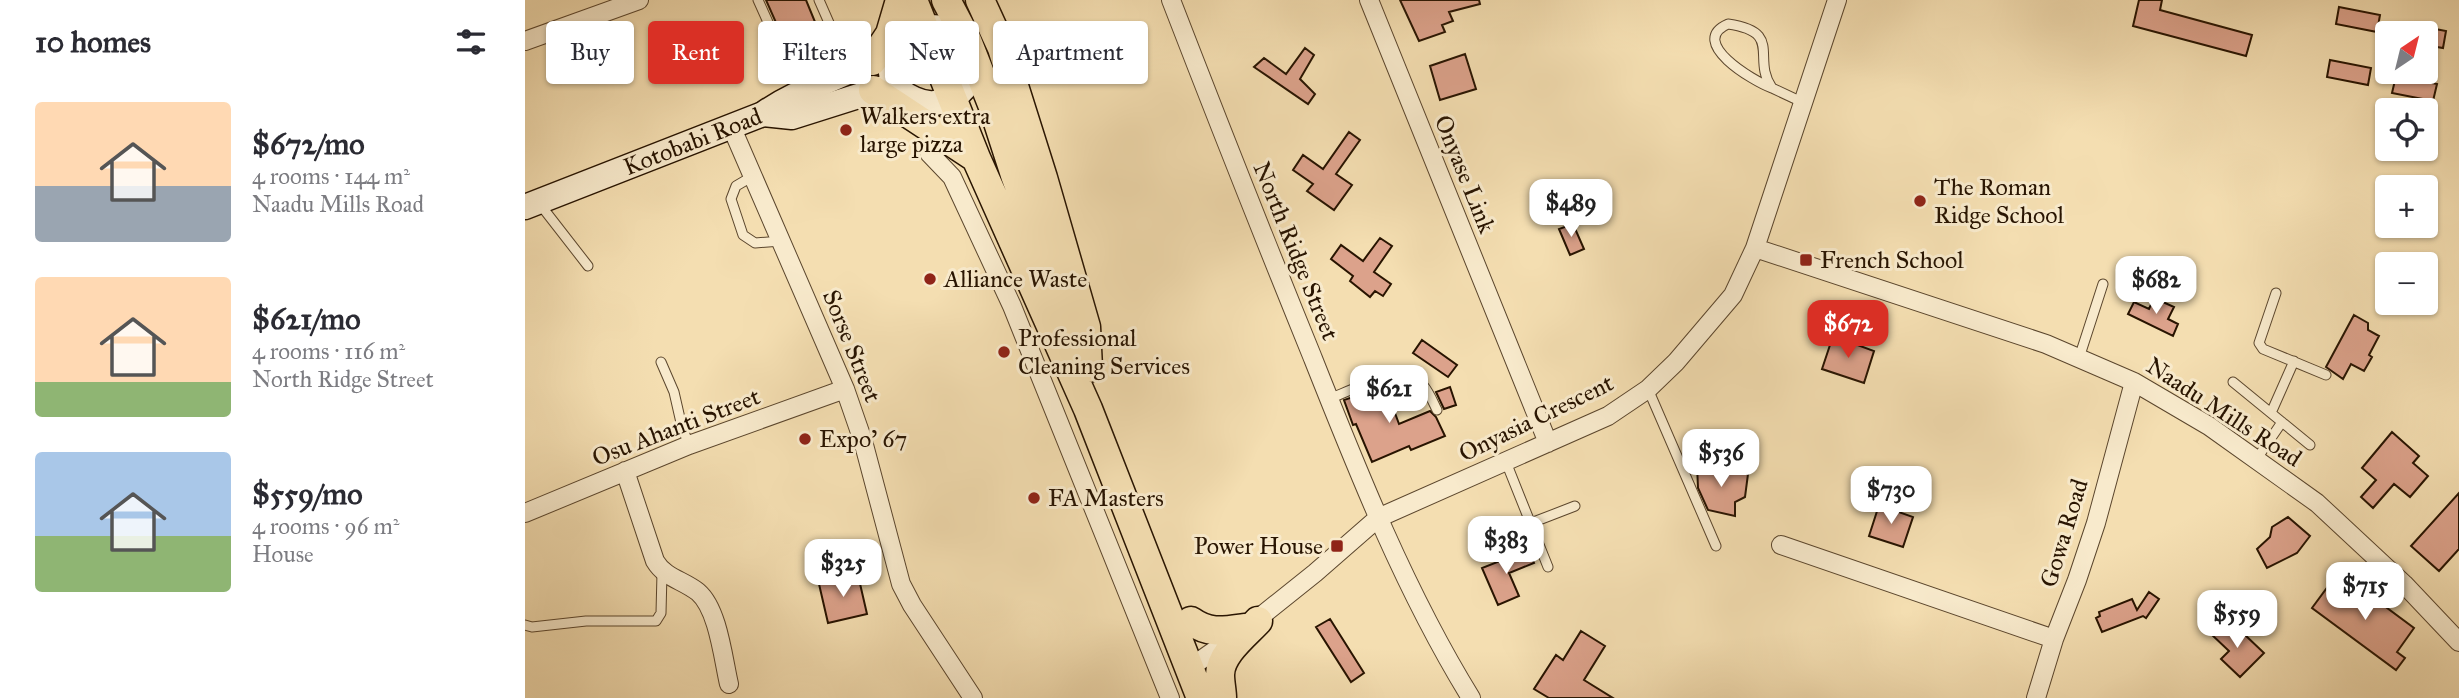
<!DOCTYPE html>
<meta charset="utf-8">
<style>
:root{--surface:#fff;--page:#f7f7f7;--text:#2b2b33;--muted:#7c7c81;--accent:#d93025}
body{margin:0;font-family:"IM FELL Great Primer",serif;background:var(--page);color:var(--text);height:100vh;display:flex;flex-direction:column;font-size:26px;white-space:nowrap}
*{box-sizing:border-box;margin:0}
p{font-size:23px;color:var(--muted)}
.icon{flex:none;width:38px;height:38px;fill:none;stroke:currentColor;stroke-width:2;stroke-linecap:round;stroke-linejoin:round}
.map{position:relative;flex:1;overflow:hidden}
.drawer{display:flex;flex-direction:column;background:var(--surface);width:525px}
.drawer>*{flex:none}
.hud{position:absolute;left:21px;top:21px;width:665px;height:63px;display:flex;gap:14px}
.needle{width:46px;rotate:35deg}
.fabs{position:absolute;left:1850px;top:21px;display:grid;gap:14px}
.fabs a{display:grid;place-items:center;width:63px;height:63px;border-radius:7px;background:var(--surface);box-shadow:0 2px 5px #0004;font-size:35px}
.price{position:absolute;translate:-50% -60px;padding:0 16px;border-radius:14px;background:#fff;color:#222;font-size:23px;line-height:46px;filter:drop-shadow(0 2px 4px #0008)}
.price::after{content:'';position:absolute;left:50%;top:42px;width:21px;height:16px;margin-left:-10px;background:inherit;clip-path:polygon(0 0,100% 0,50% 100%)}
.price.on{background:var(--accent);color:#fff}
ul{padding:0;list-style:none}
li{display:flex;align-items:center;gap:21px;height:175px;padding:0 35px}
li span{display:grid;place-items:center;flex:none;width:196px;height:140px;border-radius:7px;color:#555}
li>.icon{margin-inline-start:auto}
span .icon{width:84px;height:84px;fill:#fffc;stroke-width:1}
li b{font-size:30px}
h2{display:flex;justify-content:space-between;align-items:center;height:84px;padding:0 35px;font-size:30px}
.tag{padding:0 24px;border-radius:7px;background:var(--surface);box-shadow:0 2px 5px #0004;font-size:24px;line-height:63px}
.tag.on{background:var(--accent);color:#fff}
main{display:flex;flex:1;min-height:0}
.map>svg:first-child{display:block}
.building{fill:#dca28b;stroke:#281401;stroke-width:2}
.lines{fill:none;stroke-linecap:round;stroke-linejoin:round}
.lane-casing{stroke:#5b462d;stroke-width:11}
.street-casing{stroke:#5b462d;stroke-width:20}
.secondary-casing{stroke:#281401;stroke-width:27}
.primary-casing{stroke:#281401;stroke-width:31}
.lane{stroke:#f8eacc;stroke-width:9}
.street{stroke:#f8eacc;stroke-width:18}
.secondary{stroke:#f8eacc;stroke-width:24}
.primary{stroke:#f4deb1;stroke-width:28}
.poi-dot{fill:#8f2418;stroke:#f8eacc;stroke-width:2.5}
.labels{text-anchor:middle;stroke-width:6;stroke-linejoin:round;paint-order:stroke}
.poi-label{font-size:24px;fill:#281401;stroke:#f8eacc;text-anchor:start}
.street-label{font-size:24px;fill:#281401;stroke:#f8eacc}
</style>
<main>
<section class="drawer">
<h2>10 homes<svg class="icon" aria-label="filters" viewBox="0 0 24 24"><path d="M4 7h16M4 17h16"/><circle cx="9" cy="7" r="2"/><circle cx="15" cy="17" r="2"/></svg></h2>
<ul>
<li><span style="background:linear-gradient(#ffd9b3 60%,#9aa5b1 0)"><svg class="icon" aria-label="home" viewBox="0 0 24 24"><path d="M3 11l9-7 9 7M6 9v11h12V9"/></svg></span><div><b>$672/mo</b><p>4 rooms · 144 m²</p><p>Naadu Mills Road</p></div></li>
<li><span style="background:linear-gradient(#ffd9b3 75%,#8fb573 0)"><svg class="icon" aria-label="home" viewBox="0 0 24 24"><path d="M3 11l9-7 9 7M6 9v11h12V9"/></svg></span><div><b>$621/mo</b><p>4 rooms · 116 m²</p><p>North Ridge Street</p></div></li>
<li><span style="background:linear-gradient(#a9c7e8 60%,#8fb573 0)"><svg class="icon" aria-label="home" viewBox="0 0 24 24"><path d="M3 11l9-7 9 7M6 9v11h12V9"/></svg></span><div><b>$559/mo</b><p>4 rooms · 96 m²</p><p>House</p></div></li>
</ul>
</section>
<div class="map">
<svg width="1934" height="698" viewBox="0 0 1934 698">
<rect width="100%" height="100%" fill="#f4deb1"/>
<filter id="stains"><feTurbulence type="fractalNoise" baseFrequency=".00286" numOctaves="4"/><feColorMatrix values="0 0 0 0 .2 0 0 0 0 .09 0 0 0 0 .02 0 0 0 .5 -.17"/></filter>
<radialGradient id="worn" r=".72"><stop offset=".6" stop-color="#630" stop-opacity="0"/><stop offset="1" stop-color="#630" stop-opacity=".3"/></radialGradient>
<path class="building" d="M241 0H281L297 39 264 52Z
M875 0H954L955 4 924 12 928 21 917 25 920 32 894 41Z
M1614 0H1637L1635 10 1727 35 1721 56 1608 26Z
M1814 7 1855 15 1852 32 1811 24Z
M1900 27 1921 31 1918 48 1900 45Z
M780 48 789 55 775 79 790 94 783 104 729 67 739 58 761 74Z
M940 54 951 89 915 100 905 66Z
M1805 60 1846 68 1843 85 1802 77Z
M1871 76 1912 84 1908 101 1867 93Z
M824 132 835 140 811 174 827 185 809 210 782 191 788 184 768 170 778 155 798 169Z
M1048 224 1059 249 1045 255 1034 229Z
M855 238 867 246 849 272 866 284 858 296 850 291 845 297 825 281 828 276 806 259 816 245 838 261Z
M1629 298 1649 307 1643 319 1653 324 1648 336 1603 314 1609 302 1624 309Z
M1829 315 1843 323V330L1854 336 1844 355 1847 357 1839 371 1826 364 1818 379 1801 367Z
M1308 336 1349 351 1339 383 1297 369Z
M897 340 932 365 923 377 888 353Z
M860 386 874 424 905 411 911 417 920 436 886 450 884 446 847 462 831 424 828 425 819 400Z
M925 387 931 405 919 409 911 392Z
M1867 432 1894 456 1888 463 1903 476 1885 497 1869 484 1848 508 1836 497 1851 480 1837 468Z
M1172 465 1223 474 1220 497 1210 502V516L1183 510 1173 488Z
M1934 493V549L1914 571 1886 546Z
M1354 505 1388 517 1378 547 1344 536Z
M1763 517 1785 536 1772 553 1742 568 1732 549 1745 537 1747 527Z
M1003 550 1009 563 984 573 994 596 973 605 957 568Z
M333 575 342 614 303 623 294 584Z
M1807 581 1824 594 1831 585 1889 628 1872 652 1880 658 1871 670 1787 608Z
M1624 592 1634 599 1621 618 1618 616 1577 632 1571 618 1575 616 1574 612 1607 599 1612 610Z
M805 619 839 673 826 682 791 627Z
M1697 622 1713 637 1719 634 1739 653 1715 677 1696 659 1704 651 1686 634Z
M1056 631 1080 646 1059 680 1088 698H1024L1009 689 1031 655 1038 660Z"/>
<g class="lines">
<defs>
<path id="lane" d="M233 0 260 60 288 61
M1203 24C1259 32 1226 58 1247 88 1228 81 1162 42 1203 24Z
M276 86 288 61 312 41 294 0
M1247 88 1279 103
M228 176 211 186 206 199 218 235 230 243 256 241
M14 203 63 266
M1751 293 1734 343 1738 349 1801 375
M1554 358 1578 284
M136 362 149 392 157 427 164 445
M1708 382 1785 445
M1123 389 1191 546
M804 399C827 390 878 363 898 385 904 392 908 402 912 410
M1746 413 1769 361
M1731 460 1757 422
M981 462 1023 567
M1006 523 1050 506
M0 625 7 627 61 621H131L136 613 137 573"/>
<path id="street" d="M646 0C692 119 739 238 787 356 833 472 880 591 946 698
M844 0 1023 443
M0 41 114 0
M206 126 320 389 338 441 376 584 387 605 448 698
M404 153 427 177 487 306 645 698
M1230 248 1521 344 1609 382 1684 426 1792 503 1879 584 1934 642
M100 471 130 561C140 578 158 580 173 592 193 609 198 658 204 684
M0 513 164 445 320 389
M1256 545 1529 639
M725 625 790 573 853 518 1083 416 1123 389 1151 362 1208 295 1230 248 1312 0
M666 667 703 641
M1511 698 1529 639 1552 580 1571 523 1609 382"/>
<g id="secondary">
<path d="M441 38C388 0 333 73 389 99 402 105 412 104 425 99 441 91 448 78 448 60"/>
<path d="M238 114 267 117 365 86"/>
<path id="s1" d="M0 207 238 114C276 87 323 77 362 51"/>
</g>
<path id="primary" d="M388 0 451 158 563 409 676 698
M421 0 441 38 467 104 490 175 551 337
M455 0 477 48 518 178 561 327 563 368
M347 61 365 34 375 0
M348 90 451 158
M666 621C684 634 698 631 719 628
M697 698C697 691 695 683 695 675 695 654 720 635 733 621"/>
</defs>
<use href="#lane" class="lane-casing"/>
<use href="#street" class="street-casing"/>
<use href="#secondary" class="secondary-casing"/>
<use href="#primary" class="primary-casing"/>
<use href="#lane" class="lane"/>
<use href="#street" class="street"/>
<use href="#secondary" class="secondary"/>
<use href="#primary" class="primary"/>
</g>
<g class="poi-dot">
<circle cx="321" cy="130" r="7"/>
<circle cx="1395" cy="201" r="7"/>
<rect x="1274" y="253" width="14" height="14" rx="3.5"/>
<circle cx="405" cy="279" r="7"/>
<circle cx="479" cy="352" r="7"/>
<circle cx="280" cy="439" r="7"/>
<circle cx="509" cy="498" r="7"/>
<rect x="805" y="539" width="14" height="14" rx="3.5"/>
</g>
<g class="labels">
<g class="poi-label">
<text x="335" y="124">Walkers extra<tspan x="335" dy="28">large pizza</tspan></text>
<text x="1409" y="195">The Roman<tspan x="1409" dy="28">Ridge School</tspan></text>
<text x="1295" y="268">French School</text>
<text x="419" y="287">Alliance Waste</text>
<text x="493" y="346">Professional<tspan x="493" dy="28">Cleaning Services</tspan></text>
<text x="294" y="447">Expo' 67</text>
<text x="523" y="506">FA Masters</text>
<text x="798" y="554" text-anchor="end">Power House</text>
</g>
<g class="street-label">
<text dy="8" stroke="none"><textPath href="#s1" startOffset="180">Kotobabi Road</textPath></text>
<text transform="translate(940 174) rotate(68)" y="8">Onyase Link</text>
<text transform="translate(771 251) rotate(68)" y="8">North Ridge Street</text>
<text transform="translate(327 346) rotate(68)" y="8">Sorse Street</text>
<text transform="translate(1699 412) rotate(33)" y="8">Naadu Mills Road</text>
<text transform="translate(1011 418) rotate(-26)" y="8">Onyasia Crescent</text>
<text transform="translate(151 427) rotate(-21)" y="8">Osu Ahanti Street</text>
<text transform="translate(1539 533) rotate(-73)" y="8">Gowa Road</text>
</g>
</g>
<rect width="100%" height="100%" filter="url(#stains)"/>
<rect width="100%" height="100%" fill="url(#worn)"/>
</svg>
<div class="fabs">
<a><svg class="needle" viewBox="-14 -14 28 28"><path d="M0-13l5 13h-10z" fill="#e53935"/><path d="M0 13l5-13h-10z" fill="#7c7c81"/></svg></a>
<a><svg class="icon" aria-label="locate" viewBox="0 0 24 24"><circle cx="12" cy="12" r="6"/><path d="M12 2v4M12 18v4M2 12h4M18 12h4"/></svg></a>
<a>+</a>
<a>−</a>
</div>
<b class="price" style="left:1046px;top:239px">$489</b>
<b class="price" style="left:1631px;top:316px">$682</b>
<b class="price on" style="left:1323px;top:360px">$672</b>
<b class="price" style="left:864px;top:425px">$621</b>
<b class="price" style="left:1196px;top:489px">$536</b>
<b class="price" style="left:1366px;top:526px">$730</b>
<b class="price" style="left:981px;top:576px">$383</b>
<b class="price" style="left:318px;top:599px">$325</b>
<b class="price" style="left:1840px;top:622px">$715</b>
<b class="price" style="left:1712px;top:650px">$559</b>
<div class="hud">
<a class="tag">Buy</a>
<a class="tag on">Rent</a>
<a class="tag">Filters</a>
<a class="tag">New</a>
<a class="tag">Apartment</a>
</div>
</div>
</main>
